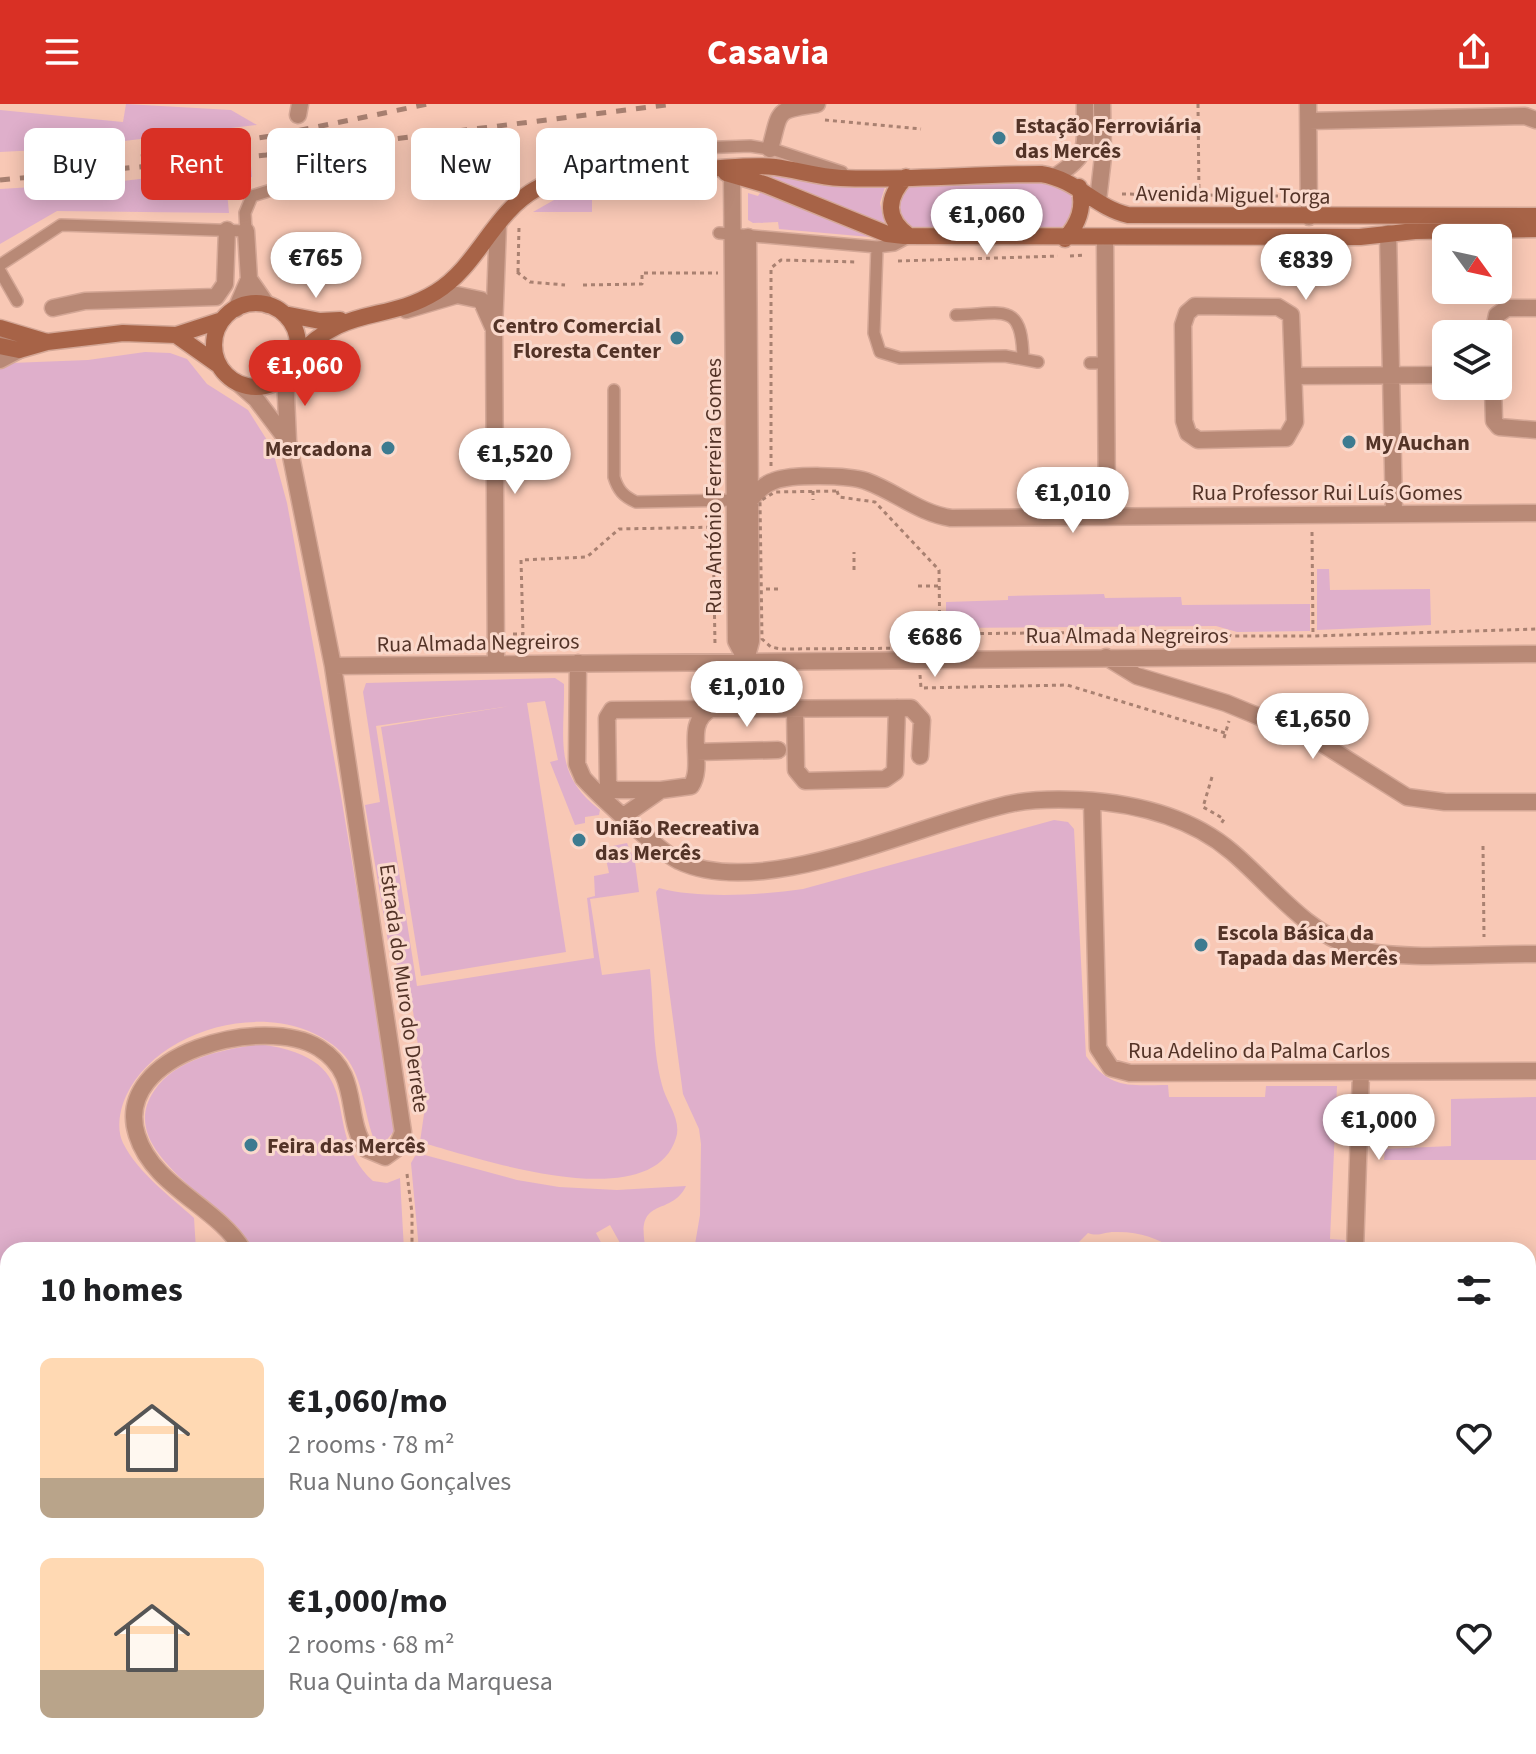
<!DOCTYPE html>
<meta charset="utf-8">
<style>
:root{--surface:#fff;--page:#f2f2f2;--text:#202124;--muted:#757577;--accent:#d93025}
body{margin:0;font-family:"Source Sans 3",sans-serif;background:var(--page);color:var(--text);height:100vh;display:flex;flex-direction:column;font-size:30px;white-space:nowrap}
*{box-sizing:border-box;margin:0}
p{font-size:26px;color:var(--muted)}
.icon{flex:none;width:44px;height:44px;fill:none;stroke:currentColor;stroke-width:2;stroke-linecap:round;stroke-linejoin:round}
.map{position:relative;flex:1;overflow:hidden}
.side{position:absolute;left:0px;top:1138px;width:1536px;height:512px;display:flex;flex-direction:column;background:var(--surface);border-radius:24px 24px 0 0;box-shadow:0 4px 20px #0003}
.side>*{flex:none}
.top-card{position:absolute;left:24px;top:24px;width:800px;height:72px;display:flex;gap:16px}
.needle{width:52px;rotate:123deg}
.tools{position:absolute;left:1432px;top:120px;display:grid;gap:16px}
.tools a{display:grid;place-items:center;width:80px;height:80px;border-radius:12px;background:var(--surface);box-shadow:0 4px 20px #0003;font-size:40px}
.price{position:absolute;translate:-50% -68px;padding:0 18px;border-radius:28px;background:#fff;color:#222;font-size:26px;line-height:52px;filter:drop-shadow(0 2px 4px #0008)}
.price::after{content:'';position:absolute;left:50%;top:48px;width:24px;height:18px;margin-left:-12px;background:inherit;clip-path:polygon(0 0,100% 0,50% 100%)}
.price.selected{background:var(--accent);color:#fff}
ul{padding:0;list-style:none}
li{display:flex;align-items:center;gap:24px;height:200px;padding:0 40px}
li span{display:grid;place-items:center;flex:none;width:224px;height:160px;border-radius:12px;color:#555}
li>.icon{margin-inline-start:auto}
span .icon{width:96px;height:96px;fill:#fffc;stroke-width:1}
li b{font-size:34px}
h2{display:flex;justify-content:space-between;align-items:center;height:96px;padding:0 40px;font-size:34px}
.chip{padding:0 28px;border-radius:12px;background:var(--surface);box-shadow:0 4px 20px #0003;font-size:28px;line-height:72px}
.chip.selected{background:var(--accent);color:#fff}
header{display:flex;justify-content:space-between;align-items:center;height:104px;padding:0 40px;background:var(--accent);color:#fff;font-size:36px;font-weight:700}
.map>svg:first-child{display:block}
.green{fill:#dfafcb}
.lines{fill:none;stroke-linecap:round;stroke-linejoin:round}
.lane-casing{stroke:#d4a796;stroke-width:14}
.street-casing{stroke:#d4a796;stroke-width:19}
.secondary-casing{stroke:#d4a796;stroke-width:19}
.path{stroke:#a98171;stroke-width:3;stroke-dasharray:4 4;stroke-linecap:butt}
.lane{stroke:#b88976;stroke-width:11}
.street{stroke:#b88976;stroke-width:16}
.secondary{stroke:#a76347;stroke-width:16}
.rail{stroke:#a77f70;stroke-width:5;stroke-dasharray:10 10;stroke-linecap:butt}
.poi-dot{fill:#3d7b90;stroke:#fad9cc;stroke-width:3}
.labels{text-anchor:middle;stroke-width:6;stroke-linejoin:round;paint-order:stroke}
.poi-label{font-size:22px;font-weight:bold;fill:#533327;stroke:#fad9cc;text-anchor:start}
.street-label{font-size:22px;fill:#533327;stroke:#fad9cc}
</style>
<header><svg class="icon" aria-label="menu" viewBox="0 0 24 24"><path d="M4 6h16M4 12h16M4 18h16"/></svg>Casavia<svg class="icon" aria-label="share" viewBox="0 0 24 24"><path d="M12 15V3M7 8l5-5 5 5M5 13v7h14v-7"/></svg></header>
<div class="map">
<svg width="1536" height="1650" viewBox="0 0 1536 1650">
<rect width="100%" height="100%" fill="#f8c8b5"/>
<path class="green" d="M126 0 231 6 257 21 58 45 0 48V6L123 18Z
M251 62 252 73 234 72 227 88 229 109 57 107 0 140V85L114 78Z
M772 69 886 80 880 99 886 124 769 74Z
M1041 76 1069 87C1077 102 1074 115 1059 125L919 127C896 118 894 100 909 82Z
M592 84V108H533L561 92Z
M762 86 870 131V133L779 125 778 118 753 119 748 116V89L758 92Z
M145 248 170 249 187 255 207 280 248 306 272 344 287 399 341 692 392 996 394 1027 385 1038 373 1033C363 1006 363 969 341 948 282 891 159 920 126 992 120 1005 116 1025 123 1039 138 1069 170 1092 194 1114L196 1146H8V1438L0 1434V265L11 259 88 256Z
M1317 465H1329L1330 486 1430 485 1431 521 1317 526Z
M1104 490 1105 494 1181 493 1182 501 1310 500V527L1237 528 1216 522 946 524V498L1008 496V492Z
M555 574 564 580C565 635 552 669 600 706L599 711 585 713V719L575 721 550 658 558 656 545 597 527 599 566 848 421 872 381 623 516 601 376 622 417 882 594 854 587 794 595 792 594 772 609 769 606 755 600 756 598 745 627 739 635 758 639 788 590 795 602 871 650 865C654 902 652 945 662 981 666 998 682 1016 676 1034 651 1115 474 1053 420 1038L426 996 413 907 409 898H402L396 856 391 855 365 701 380 698 363 588 366 579Z
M1054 716 1068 718 1074 725 1086 952C1111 986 1129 981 1168 981L1169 993H1265L1266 982H1337L1330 1135 1345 1136V1146H1177C1157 1134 1138 1127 1114 1128 1104 1128 1098 1133 1088 1129L1071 1146H694L700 1111 701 1040 699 1025 683 990 656 788 659 784C698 795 763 791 803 785Z
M259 940C376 956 315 1023 373 1077L387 1079 400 1074 404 1146H254C228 1098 112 1049 154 987 176 954 223 946 259 940Z
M1536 993V1056H1384L1385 1045 1451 1042V995Z
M421 1050 517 1076 559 1083 617 1086 686 1082C671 1114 634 1090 646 1146H608L620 1139 610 1121 596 1129 605 1146H419L411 1059 415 1052Z
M669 1642H1431L1510 1646V1650H664Z"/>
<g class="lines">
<defs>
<path id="lane" d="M570 52 622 46 663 48
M658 66 659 52 669 45 750 42 775 46 842 68
M719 129 877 143 894 141 909 133
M877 143 874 229 880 248 900 254 1005 252 1038 258
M0 161 61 121 246 127 245 109 252 92 278 84
M0 167 17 197
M956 211C1004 210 1022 197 1023 255
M1090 259H1106
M614 286V373C618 386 623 392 636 398L735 396"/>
<path id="street" d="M1308 0 1309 113
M298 11 300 0
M1309 17 1525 12 1536 16
M770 45C781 6 774 6 817 0
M732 70 736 537 746 556
M1056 72C1093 48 1084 41 1085 0
M1098 96 1103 53 1102 0
M246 127 249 175 267 201
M1388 129 1394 409
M1105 135 1107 410
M1195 202 1278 203 1291 211 1295 318 1286 334 1198 336 1188 329 1184 317 1183 221 1187 209Z
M53 204 85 197 216 193 225 180 227 126
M236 205 249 175
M406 206 457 191 481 196 493 223
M1493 230 1497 211 1507 204H1536
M0 233 33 238
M0 256 19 246
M1294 272 1446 271
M239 280 256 295 287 336
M1493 282 1494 317 1499 323 1536 326
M735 396H750C757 388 764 380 774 377 793 370 847 371 866 377 896 388 919 409 951 414L1536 409
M1106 553 1137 572 1226 599 1318 637 1407 693 1445 698H1536
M746 556 751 537 748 133
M496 559 494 225 498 120
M578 559 577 660 583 674C599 692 659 747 679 757 766 798 923 717 1014 699 1035 695 1058 695 1080 696 1134 699 1190 712 1232 748 1271 781 1304 827 1355 844 1397 858 1488 849 1536 850
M333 562 1536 550
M795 604 796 666 805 677 885 675 895 668 897 604
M696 648 778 646
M661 686H615L608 681 607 614 612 606 711 605
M1092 697 1098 944 1111 964 1130 969 1536 967
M625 711 661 686 691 682C706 660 682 619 711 605L911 604 922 616 920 652
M243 1146C217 1102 153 1083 137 1031 111 949 265 910 319 944 362 971 343 1012 366 1045L385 1053 396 1045 403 1028 333 562 288 337 285 271
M1355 1146 1361 968
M1528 1632 1536 1633
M10 1642 24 1650
M229 1650 234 1642"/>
<path id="secondary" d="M726 69 764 80 887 130 904 132 1360 133 1415 127 1536 125
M906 73C886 94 885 115 909 132
M1065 135C1079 119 1085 103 1079 83
M214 241a42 42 0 1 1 84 0a42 42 0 1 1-84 0Z
M284 210 320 217 340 216
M0 224 47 238
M176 231 217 260
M0 242 19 246 47 238 123 229 176 231 222 216
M296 254C346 199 384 220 436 188 478 162 493 109 536 85 583 57 644 66 697 65 723 65 749 60 775 63 797 66 819 73 841 74 908 77 975 70 1041 70 1076 75 1096 104 1128 111L1536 112
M0 1448 8 1452
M383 1642 400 1650"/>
</defs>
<use href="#lane" class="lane-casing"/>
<use href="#street" class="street-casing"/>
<use href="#secondary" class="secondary-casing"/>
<path class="path" d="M1198 0 1199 91
M825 16 921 25
M1122 90 1282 92
M1070 152 1086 151
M898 157 1058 152
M517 168 530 178 565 181
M518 168 519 123
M583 181 642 180V169H718
M707 310H718
M771 362V164L781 156 858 158
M813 387V396
M837 387 839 393 875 398 939 466 940 544 781 545 771 543 762 535 760 397 775 388Z
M713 423 715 541
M1312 428 1313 532
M854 466V448
M918 482H939
M766 485H782
M513 530H523L521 456 587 453 619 425 720 423
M940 530 1215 527 1232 532H1313L1536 525
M920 571 921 584 1067 581 1225 629
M712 576 745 583 778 575
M1224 634 1229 617
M1212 673 1203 703 1224 715 1221 720
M1483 742 1484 833
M407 1070 412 1109V1146"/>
<use href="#lane" class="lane"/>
<use href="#street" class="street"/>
<use href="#secondary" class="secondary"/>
<path class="rail" d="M141 53 277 31 428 0
M0 76 266 51 674 0"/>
</g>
<g class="poi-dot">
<circle cx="999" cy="34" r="8"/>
<circle cx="677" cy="234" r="8"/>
<circle cx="1349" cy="338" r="8"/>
<circle cx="388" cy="344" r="8"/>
<circle cx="579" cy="736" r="8"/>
<circle cx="1201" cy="841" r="8"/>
<circle cx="251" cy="1041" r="8"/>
</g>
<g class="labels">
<g class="poi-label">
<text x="1015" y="29">Estação Ferroviária<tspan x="1015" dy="25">das Mercês</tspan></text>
<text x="661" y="229" text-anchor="end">Centro Comercial<tspan x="661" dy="25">Floresta Center</tspan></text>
<text x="1365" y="346">My Auchan</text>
<text x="372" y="352" text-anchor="end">Mercadona</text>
<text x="595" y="731">União Recreativa<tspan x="595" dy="25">das Mercês</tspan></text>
<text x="1217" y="836">Escola Básica da<tspan x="1217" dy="25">Tapada das Mercês</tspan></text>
<text x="267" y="1049">Feira das Mercês</text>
</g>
<g class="street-label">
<text transform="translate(1233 90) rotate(1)" y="8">Avenida Miguel Torga</text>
<text transform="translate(713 382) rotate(-90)" y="8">Rua António Ferreira Gomes</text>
<text x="1327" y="396">Rua Professor Rui Luís Gomes</text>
<text x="1127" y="539">Rua Almada Negreiros</text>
<text transform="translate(478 538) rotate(-1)" y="8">Rua Almada Negreiros</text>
<text transform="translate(405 884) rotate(82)" y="8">Estrada do Muro do Derrete</text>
<text x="1259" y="954">Rua Adelino da Palma Carlos</text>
</g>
</g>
</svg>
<div class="tools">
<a><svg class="needle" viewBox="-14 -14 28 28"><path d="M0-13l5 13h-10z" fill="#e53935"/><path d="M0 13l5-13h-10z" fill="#757577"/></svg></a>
<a><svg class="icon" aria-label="layers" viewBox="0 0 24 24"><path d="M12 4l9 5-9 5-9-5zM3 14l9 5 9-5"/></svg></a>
</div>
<b class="price" style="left:987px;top:153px">€1,060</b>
<b class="price" style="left:316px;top:196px">€765</b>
<b class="price" style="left:1306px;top:198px">€839</b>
<b class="price selected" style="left:305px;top:304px">€1,060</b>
<b class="price" style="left:515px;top:392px">€1,520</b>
<b class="price" style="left:1073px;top:431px">€1,010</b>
<b class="price" style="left:935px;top:575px">€686</b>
<b class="price" style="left:747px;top:625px">€1,010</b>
<b class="price" style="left:1313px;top:657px">€1,650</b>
<b class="price" style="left:1379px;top:1058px">€1,000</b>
<div class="top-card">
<a class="chip">Buy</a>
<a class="chip selected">Rent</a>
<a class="chip">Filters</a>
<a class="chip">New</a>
<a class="chip">Apartment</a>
</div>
<section class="side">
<h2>10 homes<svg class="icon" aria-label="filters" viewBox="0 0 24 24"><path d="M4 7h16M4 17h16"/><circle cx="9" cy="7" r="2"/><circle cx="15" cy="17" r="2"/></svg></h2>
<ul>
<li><span style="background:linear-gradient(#ffd9b3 75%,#b9a48a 0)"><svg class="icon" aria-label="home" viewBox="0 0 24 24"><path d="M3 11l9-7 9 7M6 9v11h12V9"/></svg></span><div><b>€1,060/mo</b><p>2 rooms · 78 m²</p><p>Rua Nuno Gonçalves</p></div><svg class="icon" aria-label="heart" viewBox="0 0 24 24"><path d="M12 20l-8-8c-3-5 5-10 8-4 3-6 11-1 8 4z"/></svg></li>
<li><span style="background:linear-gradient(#ffd9b3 70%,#b9a48a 0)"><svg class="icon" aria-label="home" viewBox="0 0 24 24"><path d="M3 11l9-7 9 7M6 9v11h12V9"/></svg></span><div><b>€1,000/mo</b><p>2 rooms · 68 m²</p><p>Rua Quinta da Marquesa</p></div><svg class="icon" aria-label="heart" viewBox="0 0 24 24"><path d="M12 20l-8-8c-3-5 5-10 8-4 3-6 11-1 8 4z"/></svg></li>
</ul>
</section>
</div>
